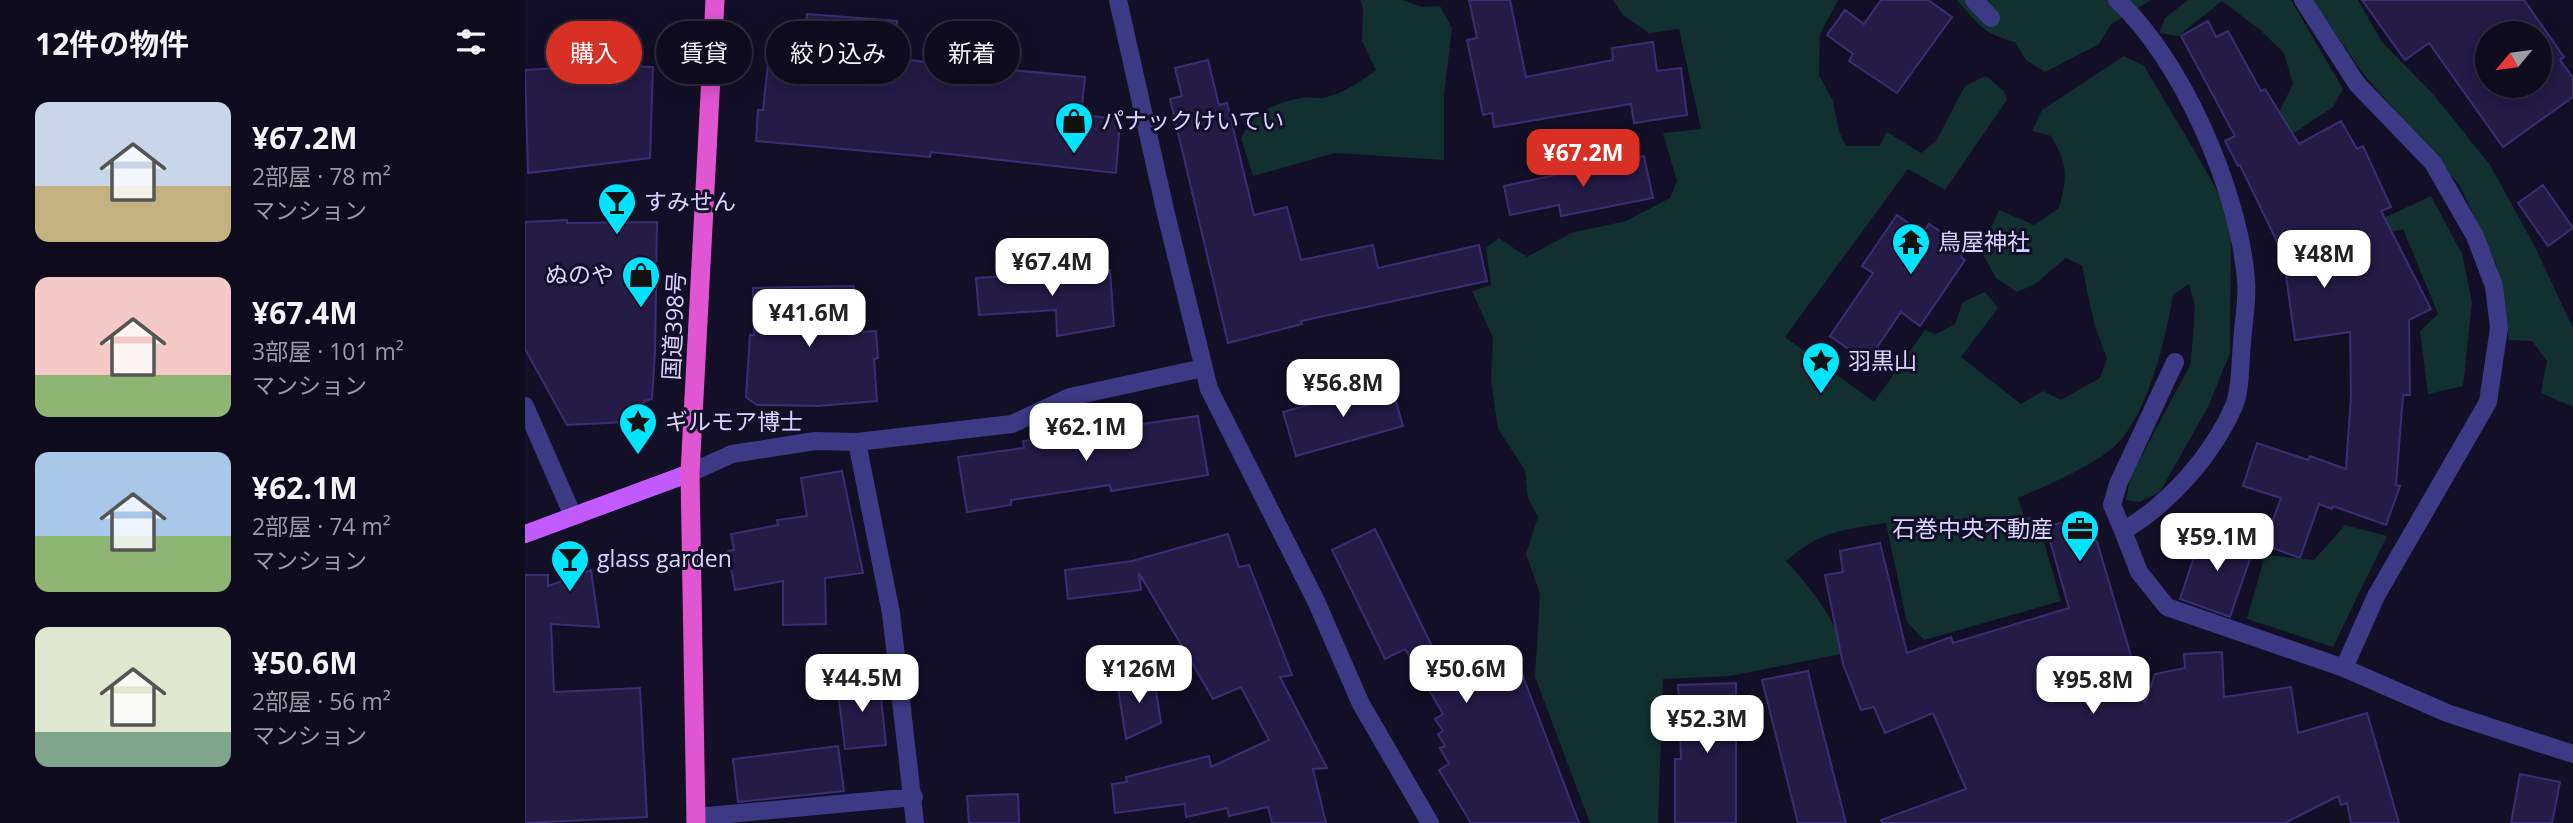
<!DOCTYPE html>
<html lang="ja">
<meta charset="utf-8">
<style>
:root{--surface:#0e0b1c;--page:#1c1929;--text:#f1f3f6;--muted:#9b9ba3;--line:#2e2b3b;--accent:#d93025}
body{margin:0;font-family:"Open Sans","Noto Sans JP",sans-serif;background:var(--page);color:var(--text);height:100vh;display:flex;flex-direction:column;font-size:26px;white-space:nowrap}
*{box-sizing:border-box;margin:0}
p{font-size:23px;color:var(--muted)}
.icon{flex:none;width:38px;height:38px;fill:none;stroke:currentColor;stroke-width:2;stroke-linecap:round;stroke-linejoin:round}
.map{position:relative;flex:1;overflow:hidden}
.drawer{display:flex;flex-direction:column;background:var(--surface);width:525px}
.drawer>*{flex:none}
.top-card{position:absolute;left:21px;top:21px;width:665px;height:63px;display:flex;gap:14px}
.needle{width:46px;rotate:241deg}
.tools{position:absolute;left:1950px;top:21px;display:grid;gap:14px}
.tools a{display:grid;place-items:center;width:77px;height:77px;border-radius:50%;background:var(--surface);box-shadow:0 4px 18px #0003,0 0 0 2px var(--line);font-size:35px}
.price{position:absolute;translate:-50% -60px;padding:0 16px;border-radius:14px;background:#fff;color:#222;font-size:23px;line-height:46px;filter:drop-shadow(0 2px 4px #0008)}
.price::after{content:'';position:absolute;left:50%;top:42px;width:21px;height:16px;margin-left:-10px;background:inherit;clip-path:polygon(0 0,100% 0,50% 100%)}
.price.current{background:var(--accent);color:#fff}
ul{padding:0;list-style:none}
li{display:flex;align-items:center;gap:21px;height:175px;padding:0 35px}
li span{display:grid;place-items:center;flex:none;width:196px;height:140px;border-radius:14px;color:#555}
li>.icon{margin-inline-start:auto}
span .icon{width:84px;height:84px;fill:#fffc;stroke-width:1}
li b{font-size:30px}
h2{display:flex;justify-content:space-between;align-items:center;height:84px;padding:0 35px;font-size:30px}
.chip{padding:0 24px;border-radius:32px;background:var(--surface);box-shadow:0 4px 18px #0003,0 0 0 2px var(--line);font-size:24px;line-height:63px}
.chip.current{background:var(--accent);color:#fff}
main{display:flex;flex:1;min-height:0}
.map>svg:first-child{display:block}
.green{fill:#12302f}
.building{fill:#241b47;stroke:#3b2d73;stroke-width:2;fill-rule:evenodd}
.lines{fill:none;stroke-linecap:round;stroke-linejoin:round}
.minor{stroke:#3d3a85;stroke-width:18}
.tertiary{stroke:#3d3a85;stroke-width:18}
.primary{stroke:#c25bff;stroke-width:18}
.trunk{stroke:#e055d1;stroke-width:19}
.labels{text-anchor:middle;stroke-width:6;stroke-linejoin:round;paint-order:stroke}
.poi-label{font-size:23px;fill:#d9d4ff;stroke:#130f26;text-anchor:start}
.street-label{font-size:23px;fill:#d9d4ff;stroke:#130f26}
</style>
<main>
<section class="drawer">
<h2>12件の物件<svg class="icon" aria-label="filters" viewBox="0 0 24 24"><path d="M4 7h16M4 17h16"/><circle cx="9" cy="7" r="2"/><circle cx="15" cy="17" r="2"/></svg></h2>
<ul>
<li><span style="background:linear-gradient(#c9d6e8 60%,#c2b280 0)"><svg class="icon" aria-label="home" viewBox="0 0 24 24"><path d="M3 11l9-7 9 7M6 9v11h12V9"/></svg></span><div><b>¥67.2M</b><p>2部屋 · 78 m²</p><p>マンション</p></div></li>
<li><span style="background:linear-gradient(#f6c9c9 70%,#8fb573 0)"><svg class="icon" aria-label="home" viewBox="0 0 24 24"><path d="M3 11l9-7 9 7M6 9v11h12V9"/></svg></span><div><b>¥67.4M</b><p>3部屋 · 101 m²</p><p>マンション</p></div></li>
<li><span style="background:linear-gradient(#a9c7e8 60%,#8fb573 0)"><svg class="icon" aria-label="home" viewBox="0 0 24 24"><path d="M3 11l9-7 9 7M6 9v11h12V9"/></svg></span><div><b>¥62.1M</b><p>2部屋 · 74 m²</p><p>マンション</p></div></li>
<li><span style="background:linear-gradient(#dfe7d0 75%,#7fa58c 0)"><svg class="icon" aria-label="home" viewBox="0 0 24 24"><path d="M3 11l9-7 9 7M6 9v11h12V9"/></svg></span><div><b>¥50.6M</b><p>2部屋 · 56 m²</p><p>マンション</p></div></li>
</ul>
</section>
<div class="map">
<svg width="2048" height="823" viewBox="0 0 2048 823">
<rect width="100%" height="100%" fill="#130f26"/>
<path class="green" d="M835 0H877L897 7 915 6 927 28 919 94V160L810 153 728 176 716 138C729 112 748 103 777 98 784 96 791 99 798 98 818 94 836 81 851 70L837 41 838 8Z
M1088 0H1313L1295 34 1294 75 1308 101 1314 131 1321 146H1354L1362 132 1396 153 1411 141 1440 86 1461 76 1479 91 1482 100 1420 190 1383 169 1260 337 1349 402 1400 330 1411 334 1430 324 1438 302 1460 292 1473 308 1436 357 1496 404 1518 391 1536 400 1575 378 1582 359 1569 323 1557 266 1541 258 1510 284 1492 292 1471 278 1456 251 1474 210 1509 225 1534 208C1543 175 1543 165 1526 136L1507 131 1517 110 1599 56 1619 66 1672 155 1699 203 1706 239 1705 353 1683 407 1635 492 1615 502 1601 500 1605 478 1666 363 1670 306 1664 284 1648 295C1641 338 1623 413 1592 444 1572 464 1519 487 1493 498L1499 517H1512L1536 601 1399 640 1382 622 1361 523C1316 530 1296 531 1261 561 1280 581 1318 626 1316 654L1205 676 1138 679 1133 823H1065L1010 677 1015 594 1001 554 1013 517 1003 498 1000 470 973 429 966 380 968 338 947 291 966 285 961 248 974 238 1002 257 1046 233 1101 221 1145 198 1152 181 1138 133 1176 129 1154 29 1124 33 1098 15Z
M1432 0H1626L1586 24 1574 44 1520 72 1501 60 1490 42C1457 34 1453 23 1432 0Z
M1663 0H1766L1818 89 1808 107 1769 133 1750 120 1768 84 1759 53 1734 29 1697 1 1653 36 1634 33 1640 18Z
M1788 0H1833L1857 42 1909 95 1965 165 2009 245 2048 328V407L2016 393 2022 361 2007 341 1984 340 1972 266 1935 186 1836 71Z
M1906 196 1937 254 1947 302 1938 386 1903 394 1895 331 1913 314 1878 229 1850 236 1848 223Z
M1820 525 1862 536 1808 647 1722 619 1740 555 1789 560Z"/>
<path class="building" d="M944 0H985L1001 77 1088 60 1087 48 1128 42 1132 71 1156 68 1162 115 1109 123 1106 104 969 127 967 113 958 115 942 40 952 38Z
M1356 0H1403L1427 17 1372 93 1324 61 1328 54 1302 35 1320 10 1339 24Z
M1837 0H1999L2039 57 2035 60 2048 78V97L1978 147 1904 43 1880 60ZM1962 33H2014V86H1962Z
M282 14 372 21 370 55 383 56V60L560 77 556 115 595 119 591 173 406 152 405 157 231 141 233 110H238L245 45 279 48Z
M1683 21 1691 37 1703 31 1736 91 1740 89 1774 144 1816 121 1832 149 1838 146 1866 207 1856 211 1906 309 1884 320 1885 395H1878L1871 485 1875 486 1861 525 1808 506 1807 509 1794 504 1775 558 1739 545 1756 498 1718 486 1732 443 1783 460 1785 456 1821 469 1826 395 1825 332 1770 340 1758 254 1715 165 1713 166 1700 141 1710 136 1656 36Z
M683 60 694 105 702 103 729 215 762 207 776 260 848 245 853 268 954 245 962 281 776 321 777 324 703 343 645 99 657 96 650 68Z
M50 64 128 67 125 158 3 173 0 70 50 67Z
M1119 156 1128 198 1036 216 1034 205 985 215 979 186Z
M2018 185 2048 228 2023 246 1993 203Z
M1372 215 1398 233 1404 224 1442 249 1436 257 1440 260 1395 326 1376 312 1342 362 1305 336 1348 273 1337 266Z
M42 220V223L132 222 130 352 127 399 119 401 121 421 42 425 0 349V222Z
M585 270 589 326 532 336 531 310 454 315 451 278Z
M329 286 330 332 351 331 353 358 349 359 352 401 293 406 232 405 221 397 225 335H229L228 288Z
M865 381 878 426 771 456 758 412Z
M673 416 683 475 586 491 585 485 486 500V505L442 512 433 457 499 448 498 441Z
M317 471 338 573 300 578 301 624 258 625V581L210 590 203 551 209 550 206 534 253 525 252 520 282 516 276 478Z
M1564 515 1620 703 1630 674 1660 668 1659 654 1697 652 1699 697 1766 687 1773 733 1842 713 1874 823H1826L1822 803 1816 805 1813 796 1760 823H1357L1356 820 1441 789 1408 713 1360 733 1349 707 1336 710 1318 664 1300 575 1318 572 1315 551 1355 543 1382 653 1426 637 1428 643 1544 608 1521 527Z
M850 529 920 673 941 661 945 667 988 650 1054 823H946L914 770 924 764 915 748 920 746 913 734 918 731 910 719 918 714 880 649 860 659 807 550Z
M1678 530 1729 547 1705 617 1655 599Z
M703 534 714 567 724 565 767 675 755 677 802 768 788 769 801 823H747L743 807 704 816 702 808 661 817 660 804 590 813 587 784 602 782 601 777 684 756 686 767 744 740 716 687 688 699 614 573 616 590 543 599 540 570 607 561Z
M66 570 74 627 26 624 29 692 115 688 122 817 0 823V575H23V586Z
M1283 671 1291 705 1321 823H1273L1237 680Z
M629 677 636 723 601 739 592 682Z
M354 678 361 745 320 749 312 683Z
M1211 683V823H1150V759H1156L1153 685Z
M313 746 319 791 213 802 208 759Z
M1995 774 2035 782 2027 823H1986Z
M493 794 494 823H444L442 796Z"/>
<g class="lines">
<path class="minor" d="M593 0 641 214 684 389 791 601 836 704 905 823
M1449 0 1466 18
M1592 0C1657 60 1714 191 1721 280 1723 300 1718 323 1717 343 1715 362 1716 389 1709 406 1687 456 1644 504 1598 531L1614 572 1642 607 1819 668 1922 713 2048 754
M1778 0 1832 84 1908 163 1950 236 1969 286 1974 328 1963 402 1851 596 1819 668
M0 406 48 516
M332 442 366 613 390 823
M1598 531 1587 505 1593 484 1650 362
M171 817 389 797"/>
<path class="tertiary" d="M165 473 207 454 290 441 332 442 487 424 545 397 678 368"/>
<path class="primary" d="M0 534 165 473"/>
<path class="trunk" d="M171 823 165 473 190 0"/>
</g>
<defs>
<symbol id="shop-pin" viewBox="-11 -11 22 30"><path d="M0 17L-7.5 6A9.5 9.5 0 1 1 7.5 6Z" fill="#00e5ff" stroke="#130f26"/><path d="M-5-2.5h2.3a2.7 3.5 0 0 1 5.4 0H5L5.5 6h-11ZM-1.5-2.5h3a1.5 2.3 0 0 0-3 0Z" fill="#111"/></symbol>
<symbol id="bar-pin" viewBox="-11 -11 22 30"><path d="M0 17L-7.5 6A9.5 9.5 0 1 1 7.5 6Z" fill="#00e5ff" stroke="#130f26"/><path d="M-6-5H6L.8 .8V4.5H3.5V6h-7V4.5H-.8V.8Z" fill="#111"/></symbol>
<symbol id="temple-pin" viewBox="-11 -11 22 30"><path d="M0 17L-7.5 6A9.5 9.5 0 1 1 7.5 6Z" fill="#00e5ff" stroke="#130f26"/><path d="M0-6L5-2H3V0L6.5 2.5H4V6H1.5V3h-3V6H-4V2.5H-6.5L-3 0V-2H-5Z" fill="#111"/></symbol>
<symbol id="sight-pin" viewBox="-11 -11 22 30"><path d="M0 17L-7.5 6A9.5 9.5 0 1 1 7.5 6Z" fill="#00e5ff" stroke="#130f26"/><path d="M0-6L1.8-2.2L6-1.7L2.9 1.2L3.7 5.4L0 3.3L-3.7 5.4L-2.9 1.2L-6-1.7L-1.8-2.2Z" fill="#111"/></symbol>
<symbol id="office-pin" viewBox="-11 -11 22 30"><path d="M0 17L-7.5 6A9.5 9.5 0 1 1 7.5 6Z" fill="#00e5ff" stroke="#130f26"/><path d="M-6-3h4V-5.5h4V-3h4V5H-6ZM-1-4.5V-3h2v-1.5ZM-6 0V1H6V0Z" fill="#111"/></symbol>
</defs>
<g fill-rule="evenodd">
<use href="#shop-pin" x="527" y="99" width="44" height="60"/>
<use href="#bar-pin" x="70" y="180" width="44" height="60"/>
<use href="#temple-pin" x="1364" y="220" width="44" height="60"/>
<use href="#shop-pin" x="94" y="253" width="44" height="60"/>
<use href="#sight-pin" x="1274" y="339" width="44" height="60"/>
<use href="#sight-pin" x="91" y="400" width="44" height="60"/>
<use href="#office-pin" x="1533" y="507" width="44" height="60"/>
<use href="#bar-pin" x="23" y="537" width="44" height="60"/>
</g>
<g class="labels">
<g class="poi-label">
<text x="576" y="129">パナックけいてい</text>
<text x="119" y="210">すみせん</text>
<text x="1413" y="250">鳥屋神社</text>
<text x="89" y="283" text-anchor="end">ぬのや</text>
<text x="1323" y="369">羽黒山</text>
<text x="140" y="430">ギルモア博士</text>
<text x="1528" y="537" text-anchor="end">石巻中央不動産</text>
<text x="72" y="567">glass garden</text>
</g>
<g class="street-label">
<text transform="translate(149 326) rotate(-87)" y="8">国道398号</text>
</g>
</g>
</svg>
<div class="tools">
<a><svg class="needle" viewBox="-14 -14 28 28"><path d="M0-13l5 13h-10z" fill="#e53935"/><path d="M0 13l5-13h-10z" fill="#9b9ba3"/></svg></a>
</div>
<b class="price current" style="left:1058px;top:189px">¥67.2M</b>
<b class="price" style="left:1799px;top:290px">¥48M</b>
<b class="price" style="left:527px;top:298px">¥67.4M</b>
<b class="price" style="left:284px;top:349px">¥41.6M</b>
<b class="price" style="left:818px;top:419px">¥56.8M</b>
<b class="price" style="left:561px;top:463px">¥62.1M</b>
<b class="price" style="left:1692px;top:573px">¥59.1M</b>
<b class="price" style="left:614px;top:705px">¥126M</b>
<b class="price" style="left:941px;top:705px">¥50.6M</b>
<b class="price" style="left:337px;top:714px">¥44.5M</b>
<b class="price" style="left:1568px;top:716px">¥95.8M</b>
<b class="price" style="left:1182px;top:755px">¥52.3M</b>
<div class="top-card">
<a class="chip current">購入</a>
<a class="chip">賃貸</a>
<a class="chip">絞り込み</a>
<a class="chip">新着</a>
</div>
</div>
</main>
